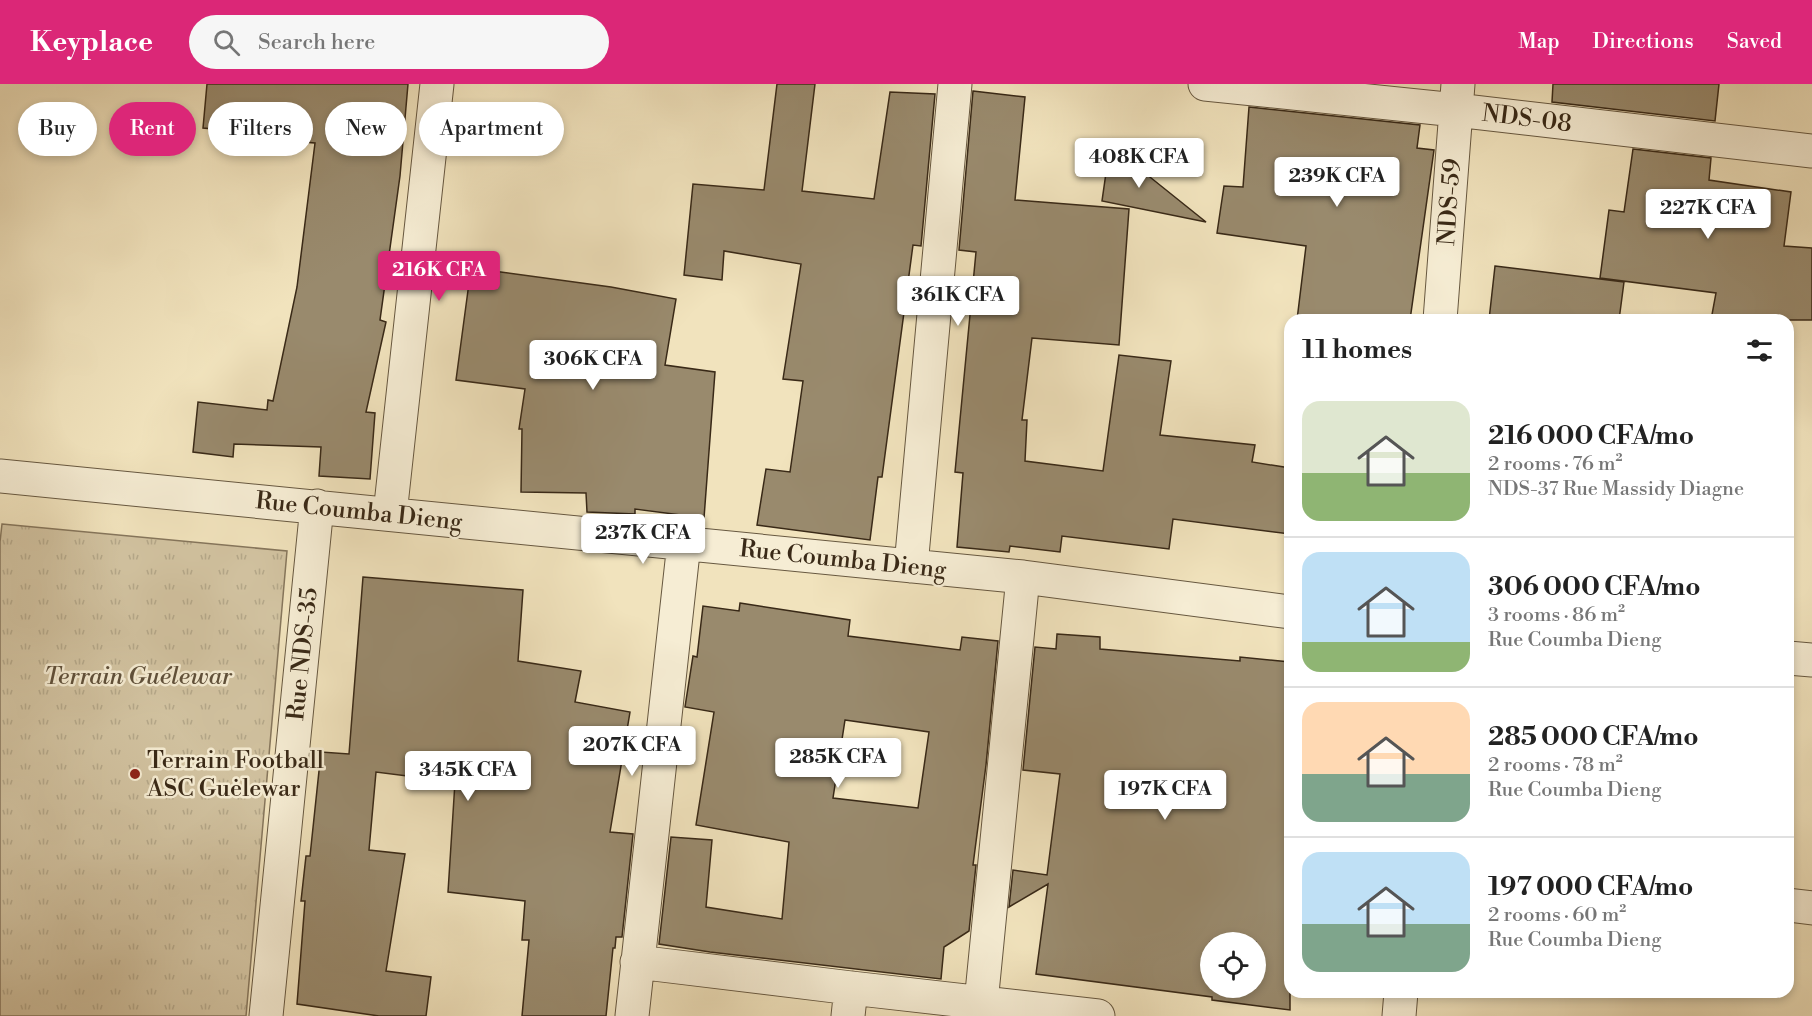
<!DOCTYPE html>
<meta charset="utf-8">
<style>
:root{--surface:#fff;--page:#f6f6f6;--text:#222;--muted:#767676;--line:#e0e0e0;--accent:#db2777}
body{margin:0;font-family:"Libre Bodoni",serif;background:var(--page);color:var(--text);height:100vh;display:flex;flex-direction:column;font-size:22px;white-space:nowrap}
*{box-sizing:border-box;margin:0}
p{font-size:20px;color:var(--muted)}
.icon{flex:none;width:33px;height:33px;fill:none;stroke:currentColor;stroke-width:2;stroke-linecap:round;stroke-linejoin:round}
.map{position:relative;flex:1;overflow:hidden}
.drawer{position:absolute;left:1284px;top:230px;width:510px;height:684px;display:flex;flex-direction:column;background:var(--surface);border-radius:18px;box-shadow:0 3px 9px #0003}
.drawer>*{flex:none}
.top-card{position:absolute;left:18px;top:18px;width:570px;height:54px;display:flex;gap:12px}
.buttons{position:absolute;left:1200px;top:848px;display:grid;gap:12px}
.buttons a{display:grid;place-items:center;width:66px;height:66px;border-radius:50%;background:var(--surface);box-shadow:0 3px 9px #0003;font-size:30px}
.price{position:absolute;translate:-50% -51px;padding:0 14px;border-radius:6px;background:#fff;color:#222;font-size:20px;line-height:39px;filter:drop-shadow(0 2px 3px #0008)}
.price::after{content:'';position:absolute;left:50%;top:36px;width:18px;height:14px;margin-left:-9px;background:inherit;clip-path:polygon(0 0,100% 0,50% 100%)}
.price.current{background:var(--accent);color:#fff}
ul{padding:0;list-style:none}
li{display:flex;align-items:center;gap:18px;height:150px;padding:0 18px}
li+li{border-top:2px solid var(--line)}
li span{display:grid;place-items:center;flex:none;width:168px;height:120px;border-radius:18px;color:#555}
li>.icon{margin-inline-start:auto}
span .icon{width:72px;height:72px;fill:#fffc;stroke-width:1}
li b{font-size:26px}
h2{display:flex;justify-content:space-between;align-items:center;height:72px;padding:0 18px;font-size:26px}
.chip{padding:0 21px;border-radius:27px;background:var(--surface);box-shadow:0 3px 9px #0003;font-size:21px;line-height:54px}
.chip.current{background:var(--accent);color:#fff}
header{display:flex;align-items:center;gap:36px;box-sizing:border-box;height:84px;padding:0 30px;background:var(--accent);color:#fff}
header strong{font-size:28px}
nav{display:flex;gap:33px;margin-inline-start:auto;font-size:21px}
.search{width:420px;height:54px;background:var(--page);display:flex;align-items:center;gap:15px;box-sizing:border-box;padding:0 21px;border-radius:33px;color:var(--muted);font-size:22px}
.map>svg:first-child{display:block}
.park{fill:url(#park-tufts);stroke:#86765c;stroke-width:1.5}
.building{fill:#998a6d;stroke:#392917;stroke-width:1.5;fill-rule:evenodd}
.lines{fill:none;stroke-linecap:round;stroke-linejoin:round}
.minor-casing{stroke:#675840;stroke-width:35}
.minor{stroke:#f6edd4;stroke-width:33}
.poi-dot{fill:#8f2418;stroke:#f6edd4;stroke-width:2}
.labels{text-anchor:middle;stroke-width:5;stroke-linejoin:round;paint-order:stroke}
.street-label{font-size:24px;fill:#392917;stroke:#f6edd4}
.park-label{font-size:24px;font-style:italic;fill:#5f503a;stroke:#f6edd4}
.poi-label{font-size:24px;fill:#392917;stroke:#f6edd4;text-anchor:start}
</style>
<header>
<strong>Keyplace</strong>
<div class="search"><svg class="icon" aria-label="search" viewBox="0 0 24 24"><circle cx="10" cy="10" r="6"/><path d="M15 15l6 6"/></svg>Search here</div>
<nav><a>Map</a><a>Directions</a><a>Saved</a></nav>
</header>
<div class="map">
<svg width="1812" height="932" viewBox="0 0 1812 932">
<defs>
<pattern id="park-tufts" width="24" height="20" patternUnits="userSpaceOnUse" patternTransform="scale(1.5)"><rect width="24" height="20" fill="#d2c3a1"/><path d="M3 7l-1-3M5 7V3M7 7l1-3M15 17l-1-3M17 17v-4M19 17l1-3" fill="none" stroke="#b5a88a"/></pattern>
</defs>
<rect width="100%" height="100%" fill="#f1e3bd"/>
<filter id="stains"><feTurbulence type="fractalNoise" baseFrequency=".00333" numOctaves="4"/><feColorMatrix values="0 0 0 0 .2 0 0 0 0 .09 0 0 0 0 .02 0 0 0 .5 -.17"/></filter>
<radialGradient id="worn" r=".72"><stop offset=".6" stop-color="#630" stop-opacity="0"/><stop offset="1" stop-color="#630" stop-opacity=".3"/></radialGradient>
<path class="park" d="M2 440 287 467 246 932H0V458Z"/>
<path class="building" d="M207 0H408L400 92 380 236 386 238 366 328 375 329 370 395 319 392 321 363 234 360 233 373 193 368 198 318 267 326 268 316 273 317 297 203 315 59 289 57V52L203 44Z
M777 0H815L802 107 874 115 890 8 935 10 921 162 913 161 882 393H878L870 456 757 441 766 385 790 388 803 297 783 295 801 180 724 167 722 196 684 191 693 100 764 106Z
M1553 0H1719L1715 37 1552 18Z
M973 7 1025 13 1015 116 1129 125 1119 261 1032 254 1022 336H1027L1025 377 1103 387 1119 271 1171 277 1160 351 1255 361 1252 378 1290 384V450L1173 435 1169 465 1062 452 1060 468 1010 462 1009 468 957 463 963 389 955 388 976 168 959 166Z
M1249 23 1420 41 1417 64 1434 66 1410 236H1297L1306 162 1217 149 1224 102 1243 103Z
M1110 61 1206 138 1102 117Z
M1633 65 1711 74 1709 96 1791 108 1784 162 1812 164V236H1711L1716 209 1600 194 1609 126 1624 128Z
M1495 182 1624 198 1619 236H1489Z
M471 184 611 203 676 215 665 281 715 288 704 434 635 425V430L587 428 586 409 521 408 522 345H519L525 305 456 296Z
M363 493 523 506 518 577 581 587 575 618 630 628 610 748 633 750 622 853H616L615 864H613L606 932H522L529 856H522L525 817 448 808 455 698 376 688 369 766 405 770 386 887 431 893 426 932H379L297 920 305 817H301L306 772H310L321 668 349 670Z
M740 519 850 536 848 552 960 566 962 553 998 557 986 681 973 781H976L969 847 944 863 941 895 710 868 659 860 671 753 712 756 706 823 782 835 789 758 696 741 714 628 685 623 693 572 697 573 703 522 739 527ZM845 636 929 648 918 724 833 714Z
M1057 550 1100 553V565L1240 577V573L1290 578V926L1212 916V913L1036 890 1048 800 1009 823 1013 786 1047 791 1060 690 1023 686 1035 563 1056 565ZM1210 858H1256V903H1210Z"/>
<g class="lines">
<defs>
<path id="minor" d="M1205 0 1456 26 1812 67
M1440 236 1458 0
M0 392 1023 493 1290 528
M390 430 437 0
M911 482 955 0
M1788 574 1812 576
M1788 821 1812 824
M637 878 851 904 1098 932
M981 919 1023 493
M266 932 317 422
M632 932 684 459
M848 932 851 904
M1399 932 1401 908"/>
</defs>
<use href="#minor" class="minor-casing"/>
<use href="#minor" class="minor"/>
</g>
<circle class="poi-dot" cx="135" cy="690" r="6"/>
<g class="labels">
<g class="street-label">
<text transform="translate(1527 34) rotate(7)" y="8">NDS-08</text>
<text transform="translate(1449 118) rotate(-86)" y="8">NDS-59</text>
<text transform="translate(359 427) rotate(6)" y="8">Rue Coumba Dieng</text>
<text transform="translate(843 475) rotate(6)" y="8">Rue Coumba Dieng</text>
<text transform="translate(302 570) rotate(-84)" y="8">Rue NDS-35</text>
</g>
<g class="park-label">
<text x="138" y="600">Terrain Guélewar</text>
</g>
<g class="poi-label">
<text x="147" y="684">Terrain Football<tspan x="147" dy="28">ASC Guėlewar</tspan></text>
</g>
</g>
<rect width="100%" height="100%" filter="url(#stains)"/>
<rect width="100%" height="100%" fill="url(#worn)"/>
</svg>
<div class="buttons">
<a><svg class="icon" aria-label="locate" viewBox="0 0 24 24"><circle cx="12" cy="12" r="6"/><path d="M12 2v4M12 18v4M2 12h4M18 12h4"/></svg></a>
</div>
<b class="price" style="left:1139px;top:105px">408K CFA</b>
<b class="price" style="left:1337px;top:124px">239K CFA</b>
<b class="price" style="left:1708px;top:156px">227K CFA</b>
<b class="price current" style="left:439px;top:218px">216K CFA</b>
<b class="price" style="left:958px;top:243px">361K CFA</b>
<b class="price" style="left:593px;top:307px">306K CFA</b>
<b class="price" style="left:643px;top:481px">237K CFA</b>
<b class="price" style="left:632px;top:693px">207K CFA</b>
<b class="price" style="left:838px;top:705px">285K CFA</b>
<b class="price" style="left:468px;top:718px">345K CFA</b>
<b class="price" style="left:1165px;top:737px">197K CFA</b>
<div class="top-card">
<a class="chip">Buy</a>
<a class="chip current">Rent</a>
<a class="chip">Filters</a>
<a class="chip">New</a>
<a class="chip">Apartment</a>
</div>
<section class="drawer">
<h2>11 homes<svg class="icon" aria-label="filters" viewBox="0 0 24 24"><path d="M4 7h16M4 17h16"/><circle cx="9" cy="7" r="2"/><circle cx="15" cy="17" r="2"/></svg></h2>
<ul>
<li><span style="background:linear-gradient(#dfe7d0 60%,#8fb573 0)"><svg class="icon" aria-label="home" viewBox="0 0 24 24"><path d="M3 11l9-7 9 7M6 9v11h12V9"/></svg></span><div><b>216 000 CFA/mo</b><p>2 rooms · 76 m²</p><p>NDS-37 Rue Massidy Diagne</p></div></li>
<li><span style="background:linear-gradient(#bfe0f5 75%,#8fb573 0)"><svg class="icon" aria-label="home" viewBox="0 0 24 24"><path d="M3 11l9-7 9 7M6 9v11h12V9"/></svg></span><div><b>306 000 CFA/mo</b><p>3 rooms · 86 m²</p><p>Rue Coumba Dieng</p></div></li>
<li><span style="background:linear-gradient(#ffd9b3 60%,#7fa58c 0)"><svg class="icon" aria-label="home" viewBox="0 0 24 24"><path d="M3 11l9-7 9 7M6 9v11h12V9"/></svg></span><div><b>285 000 CFA/mo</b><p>2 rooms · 78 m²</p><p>Rue Coumba Dieng</p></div></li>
<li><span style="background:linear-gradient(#bfe0f5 60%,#7fa58c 0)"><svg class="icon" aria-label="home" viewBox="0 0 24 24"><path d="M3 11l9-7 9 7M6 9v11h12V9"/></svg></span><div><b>197 000 CFA/mo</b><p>2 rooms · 60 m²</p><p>Rue Coumba Dieng</p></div></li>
</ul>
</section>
</div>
